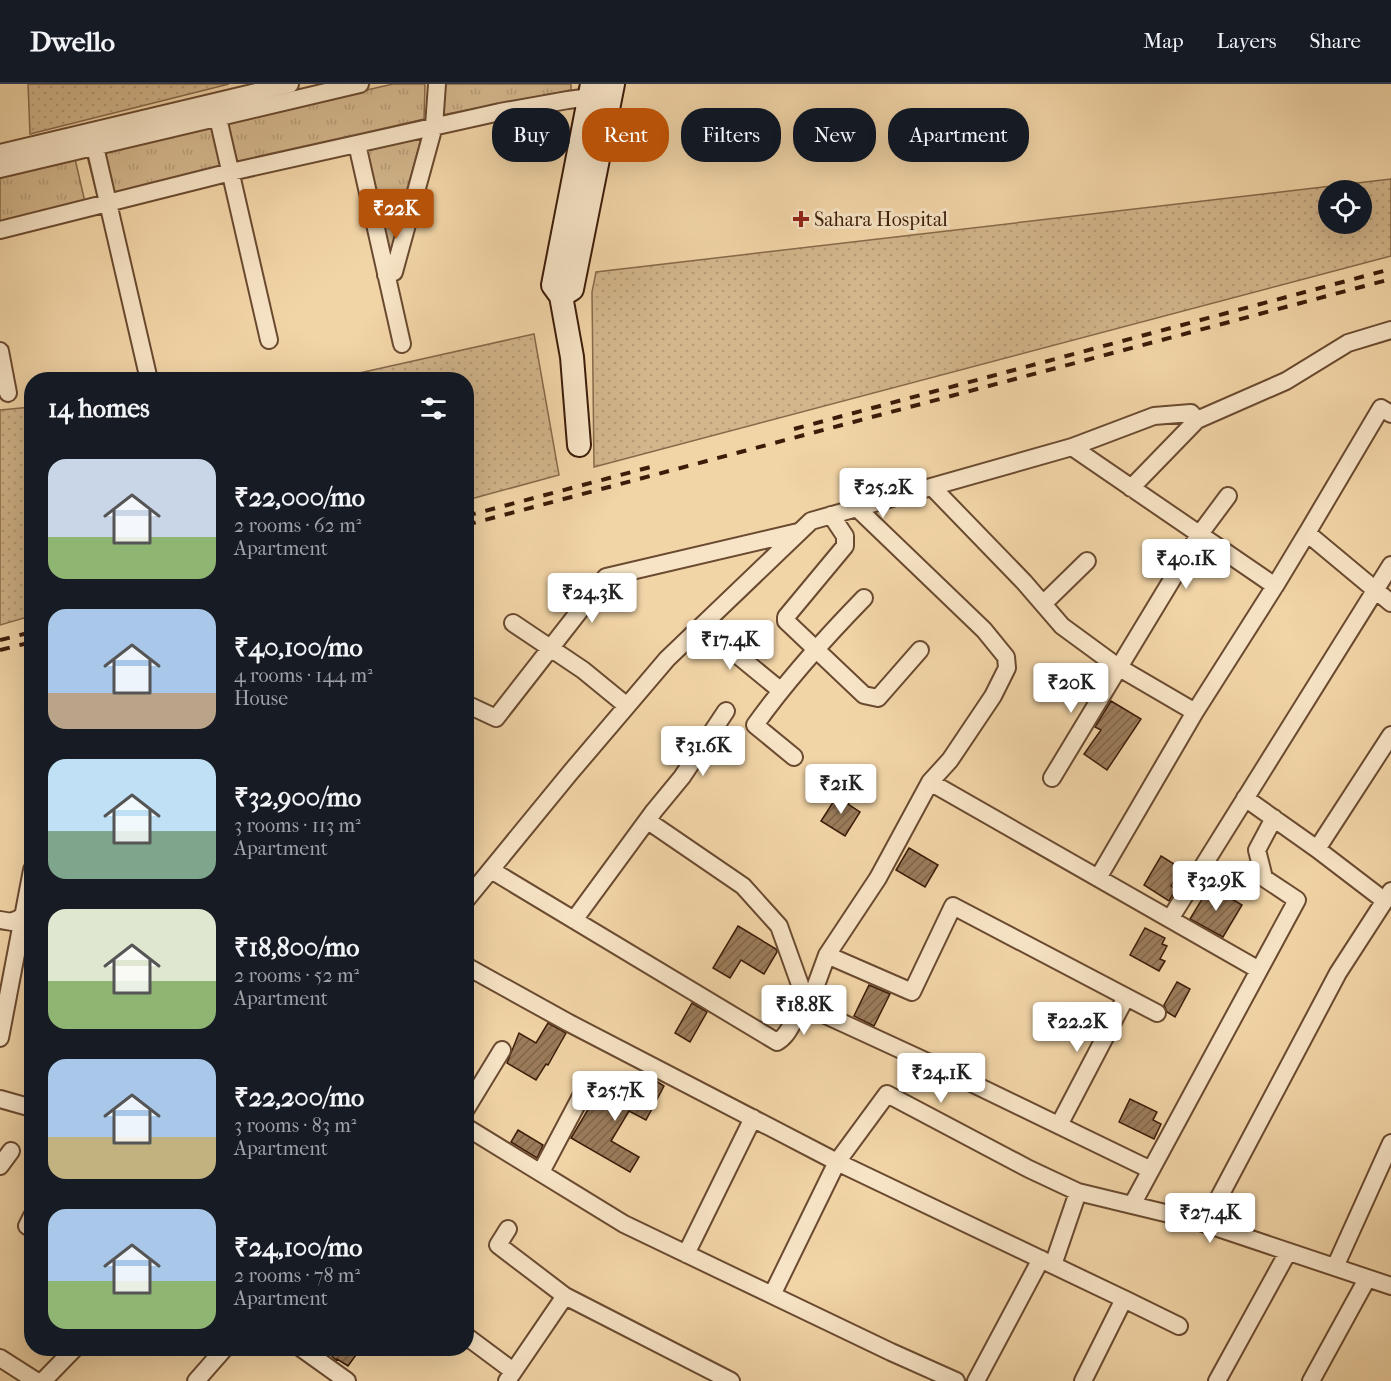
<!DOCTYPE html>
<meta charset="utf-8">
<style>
:root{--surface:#171b24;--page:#20242c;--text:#f1f3f6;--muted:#9ea1a6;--line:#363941;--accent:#b45309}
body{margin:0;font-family:"IM FELL French Canon",serif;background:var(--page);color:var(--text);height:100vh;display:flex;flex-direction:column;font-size:22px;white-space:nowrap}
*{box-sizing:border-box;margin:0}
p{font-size:20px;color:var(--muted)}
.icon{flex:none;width:33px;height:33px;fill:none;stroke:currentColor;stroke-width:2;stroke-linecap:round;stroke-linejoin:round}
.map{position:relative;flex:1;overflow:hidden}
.drawer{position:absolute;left:24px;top:288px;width:450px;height:984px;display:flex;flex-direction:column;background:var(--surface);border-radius:24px;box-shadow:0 6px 24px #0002}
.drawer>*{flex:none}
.banner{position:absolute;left:492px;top:24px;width:570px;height:54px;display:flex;gap:12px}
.fabs{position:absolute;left:1318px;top:96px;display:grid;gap:12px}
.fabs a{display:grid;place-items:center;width:54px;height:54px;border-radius:50%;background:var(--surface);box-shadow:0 6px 24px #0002;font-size:30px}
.price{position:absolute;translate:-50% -51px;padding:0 14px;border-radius:6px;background:#fff;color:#222;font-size:20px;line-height:39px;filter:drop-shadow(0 2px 3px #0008)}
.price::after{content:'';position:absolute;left:50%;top:36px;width:18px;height:14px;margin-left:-9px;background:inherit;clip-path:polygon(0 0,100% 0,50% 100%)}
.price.current{background:var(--accent);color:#fff}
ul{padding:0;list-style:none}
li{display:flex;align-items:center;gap:18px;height:150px;padding:0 24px}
li span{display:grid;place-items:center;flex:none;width:168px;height:120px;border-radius:18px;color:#555}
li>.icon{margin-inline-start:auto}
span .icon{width:72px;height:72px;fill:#fffc;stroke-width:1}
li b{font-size:26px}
h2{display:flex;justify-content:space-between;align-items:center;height:72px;padding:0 24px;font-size:26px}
.tag{padding:0 21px;border-radius:24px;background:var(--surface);box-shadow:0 6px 24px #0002;font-size:21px;line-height:54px}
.tag.current{background:var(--accent);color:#fff}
header{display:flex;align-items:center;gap:36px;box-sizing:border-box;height:84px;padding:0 30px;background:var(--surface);border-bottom:2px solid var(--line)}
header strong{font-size:28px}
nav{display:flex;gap:33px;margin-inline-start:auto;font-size:21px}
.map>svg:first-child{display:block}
.grass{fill:url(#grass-dots);stroke:#88694a;stroke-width:1.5;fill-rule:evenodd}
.park{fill:url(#park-tufts);stroke:#88694a;stroke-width:1.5}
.building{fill:url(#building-hatch);stroke:#3c1c09;stroke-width:1.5}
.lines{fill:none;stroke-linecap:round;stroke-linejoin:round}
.street-casing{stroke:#6a4a30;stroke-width:20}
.secondary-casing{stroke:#3c1c09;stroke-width:26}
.street{stroke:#f7e4c6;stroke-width:16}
.secondary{stroke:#f7e4c6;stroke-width:22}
.rail{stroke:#3c1c09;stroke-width:4;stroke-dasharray:10 10;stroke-linecap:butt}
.poi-dot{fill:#8f2418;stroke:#f7e4c6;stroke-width:2}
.labels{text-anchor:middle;stroke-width:6;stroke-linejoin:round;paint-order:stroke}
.poi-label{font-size:20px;fill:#3c1c09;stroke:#f7e4c6;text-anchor:start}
</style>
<header>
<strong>Dwello</strong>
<nav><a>Map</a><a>Layers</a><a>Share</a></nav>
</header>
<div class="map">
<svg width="1391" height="1297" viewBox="0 0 1391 1297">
<defs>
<pattern id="grass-dots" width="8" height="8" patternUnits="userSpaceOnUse" patternTransform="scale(1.5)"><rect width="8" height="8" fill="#d3b68c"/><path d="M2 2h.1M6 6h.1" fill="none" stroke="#b69c77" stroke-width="1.8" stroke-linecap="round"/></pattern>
<pattern id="park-tufts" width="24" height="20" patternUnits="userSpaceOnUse" patternTransform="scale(1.5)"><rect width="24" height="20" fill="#d3b68c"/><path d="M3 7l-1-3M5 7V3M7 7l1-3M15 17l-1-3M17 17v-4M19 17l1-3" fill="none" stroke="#b69c77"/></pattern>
<pattern id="building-hatch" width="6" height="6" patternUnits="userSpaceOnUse" patternTransform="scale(1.5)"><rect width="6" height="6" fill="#9b7c5b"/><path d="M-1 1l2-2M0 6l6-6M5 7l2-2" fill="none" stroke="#806549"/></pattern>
</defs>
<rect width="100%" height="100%" fill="#f2d5a7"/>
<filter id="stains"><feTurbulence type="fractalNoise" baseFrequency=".00333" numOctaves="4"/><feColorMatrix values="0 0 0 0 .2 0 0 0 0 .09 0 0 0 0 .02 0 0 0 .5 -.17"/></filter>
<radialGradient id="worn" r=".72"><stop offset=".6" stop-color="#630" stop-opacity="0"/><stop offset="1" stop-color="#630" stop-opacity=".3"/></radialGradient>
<path class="grass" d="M28 0H229L30 50Z
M1391 95V172L594 383 592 208 596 188ZM1362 106V140H1329V106Z
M534 250 559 391 467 416 466 296 324 295 337 294Z
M31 323V532L0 541V326Z"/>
<path class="park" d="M393 0H425L424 35 238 80 227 38Z
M443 0H571V6L442 31Z
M214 41 224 84 98 114 87 72Z
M422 51 390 169 366 66Z
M75 75 85 118 0 141V93Z"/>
<path class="building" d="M1111 617 1141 635 1107 686 1084 670 1101 646 1095 643Z
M839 709 851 716 848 720 860 728 845 752 821 737Z
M909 764 938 781 925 803 896 786Z
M1161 772 1182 785 1171 802 1176 805 1169 817 1144 801Z
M1210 802 1242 821 1223 853 1190 835Z
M738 842 776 865 777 868 764 890 741 876 730 894 713 884Z
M1145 844 1165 854 1162 860 1167 862 1160 875 1165 877 1159 887 1130 871Z
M1177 898 1190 905 1175 933 1167 928 1164 921Z
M869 901 890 910 874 942 854 932Z
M692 919 707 928 690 958 675 949Z
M548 939 566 949 548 981 546 980 536 996 507 979 519 949 536 959Z
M653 995 664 1002 646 1036 629 1027 611 1057 639 1073 630 1088 571 1054 598 1009 612 1017 621 1002 637 1011 644 999 649 1002Z
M1130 1015 1157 1028 1153 1036 1161 1040 1154 1055 1119 1038Z
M518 1046 543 1061 537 1074 511 1058Z
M323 1264H361L348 1282 337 1275 336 1276Z"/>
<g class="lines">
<defs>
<path id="street" d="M218 34 269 256
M93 54 149 296
M357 60 402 260
M0 69 290 0
M0 85 360 0
M0 146 231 88 500 28 568 16 590 13 599 14
M386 191 394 188 434 42 437 0
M0 267 8 309
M1072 363 1154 332 1191 329 1197 336
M932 403 1024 498 1062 542 1118 583 1195 628
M1131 404 1197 336 1286 297 1348 259 1391 246
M831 431 845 452V462L786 533V537L864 611 878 614 920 566
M1307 449 1381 324 1391 330
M1043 520 1087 477
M513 539 583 586 627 622
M702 542 780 606
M466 620 496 634 606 493 798 448
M794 673 755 641C788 595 825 554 864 514
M1052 694 1199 451 1228 412
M930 698 1259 886
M1245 714 1317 765 1385 817
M648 737 743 802 779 842 808 923 827 871 878 794 930 698 950 676 993 612 1007 584 1006 573 984 546 857 424
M1317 765 1391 651
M491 786 777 958C792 950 792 930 808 923L934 981 1151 1086
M1098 794 1195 628 1275 502
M466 816 570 689 667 575 811 437 1072 363 1275 502 1307 449 1391 519
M1170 835 1391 481
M0 836 12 838 30 829
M574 836 654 727 682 693 726 627
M827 871 912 908 953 822 1157 929
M466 882 569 939 837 1078 1124 1215 1083 1297
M0 954 32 786
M0 1015 32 1024
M466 1025 502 966
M1059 1041 1126 913
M466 1043 624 1140 772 1211 837 1078 887 1010 1029 1085 1078 1108
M0 1082 11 1067
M541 1088 587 1001
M1132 1121 1297 816 1264 794 1257 766 1274 734
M32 1132 27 1142 32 1145
M1205 1140 1338 889 1391 807
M508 1145 498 1161 565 1212
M686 1170 753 1034
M1053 1181 1078 1108 1194 1136 1391 1202
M1335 1183 1391 1059
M772 1211 891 1268 956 1297
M1124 1215 1179 1242
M466 1252 513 1287
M301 1264 347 1297
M0 1274 36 1297
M43 1297 75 1264
M196 1297 225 1264
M507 1297 565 1212 731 1297
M976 1297 1041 1175
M1217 1297 1288 1168
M1311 1297 1367 1195"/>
<path id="secondary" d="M561 212 572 205 613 0
M579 361 572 273 561 212 553 201 592 0"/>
</defs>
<use href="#street" class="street-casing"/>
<use href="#secondary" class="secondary-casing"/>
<use href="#street" class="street"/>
<use href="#secondary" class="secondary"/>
<path class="rail" d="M794 345 1391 185
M466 432 658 381
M466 441 1391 195
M0 556 32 548
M0 566 32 558"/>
</g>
<path class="poi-dot" d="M798 126h6v6h6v6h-6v6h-6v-6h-6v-6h6z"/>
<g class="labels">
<g class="poi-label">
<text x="814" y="142">Sahara Hospital</text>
</g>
</g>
<rect width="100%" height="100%" filter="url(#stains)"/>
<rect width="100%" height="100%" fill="url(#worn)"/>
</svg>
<div class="fabs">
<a><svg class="icon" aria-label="locate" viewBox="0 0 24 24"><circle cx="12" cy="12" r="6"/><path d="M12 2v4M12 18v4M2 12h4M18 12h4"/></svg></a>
</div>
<b class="price current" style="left:396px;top:156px">₹22K</b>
<b class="price" style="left:883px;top:435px">₹25.2K</b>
<b class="price" style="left:1186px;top:506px">₹40.1K</b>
<b class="price" style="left:592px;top:540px">₹24.3K</b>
<b class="price" style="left:730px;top:587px">₹17.4K</b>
<b class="price" style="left:1071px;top:630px">₹20K</b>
<b class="price" style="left:703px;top:693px">₹31.6K</b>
<b class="price" style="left:841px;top:731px">₹21K</b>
<b class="price" style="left:1216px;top:828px">₹32.9K</b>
<b class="price" style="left:804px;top:952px">₹18.8K</b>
<b class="price" style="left:1077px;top:969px">₹22.2K</b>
<b class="price" style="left:941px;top:1020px">₹24.1K</b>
<b class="price" style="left:615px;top:1038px">₹25.7K</b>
<b class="price" style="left:1210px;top:1160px">₹27.4K</b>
<div class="banner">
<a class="tag">Buy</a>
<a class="tag current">Rent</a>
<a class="tag">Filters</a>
<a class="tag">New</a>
<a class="tag">Apartment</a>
</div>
<section class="drawer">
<h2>14 homes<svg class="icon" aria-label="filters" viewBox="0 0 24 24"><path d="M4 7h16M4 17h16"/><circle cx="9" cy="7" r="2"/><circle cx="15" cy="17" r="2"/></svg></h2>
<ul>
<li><span style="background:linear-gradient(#c9d6e8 65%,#8fb573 0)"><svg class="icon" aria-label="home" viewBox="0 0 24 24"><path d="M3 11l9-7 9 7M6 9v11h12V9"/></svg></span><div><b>₹22,000/mo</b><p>2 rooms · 62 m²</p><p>Apartment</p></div></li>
<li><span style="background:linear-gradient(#a9c7e8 70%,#b9a48a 0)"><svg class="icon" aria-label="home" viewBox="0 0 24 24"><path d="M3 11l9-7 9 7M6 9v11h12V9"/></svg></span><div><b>₹40,100/mo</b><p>4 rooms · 144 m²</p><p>House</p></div></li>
<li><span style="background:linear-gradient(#bfe0f5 60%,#7fa58c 0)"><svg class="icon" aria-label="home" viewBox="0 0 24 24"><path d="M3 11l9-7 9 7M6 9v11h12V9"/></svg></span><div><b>₹32,900/mo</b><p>3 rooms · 113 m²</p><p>Apartment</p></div></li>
<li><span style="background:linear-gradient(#dfe7d0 60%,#8fb573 0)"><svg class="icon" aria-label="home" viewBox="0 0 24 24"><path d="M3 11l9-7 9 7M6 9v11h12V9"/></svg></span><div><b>₹18,800/mo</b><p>2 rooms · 52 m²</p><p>Apartment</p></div></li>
<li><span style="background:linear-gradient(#a9c7e8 65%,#c2b280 0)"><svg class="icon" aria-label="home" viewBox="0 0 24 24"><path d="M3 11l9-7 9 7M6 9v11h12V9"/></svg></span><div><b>₹22,200/mo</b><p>3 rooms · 83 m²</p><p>Apartment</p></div></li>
<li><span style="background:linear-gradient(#a9c7e8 60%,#8fb573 0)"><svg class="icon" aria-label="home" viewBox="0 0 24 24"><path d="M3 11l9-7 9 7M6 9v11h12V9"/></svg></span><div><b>₹24,100/mo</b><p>2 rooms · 78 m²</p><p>Apartment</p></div></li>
</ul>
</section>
</div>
